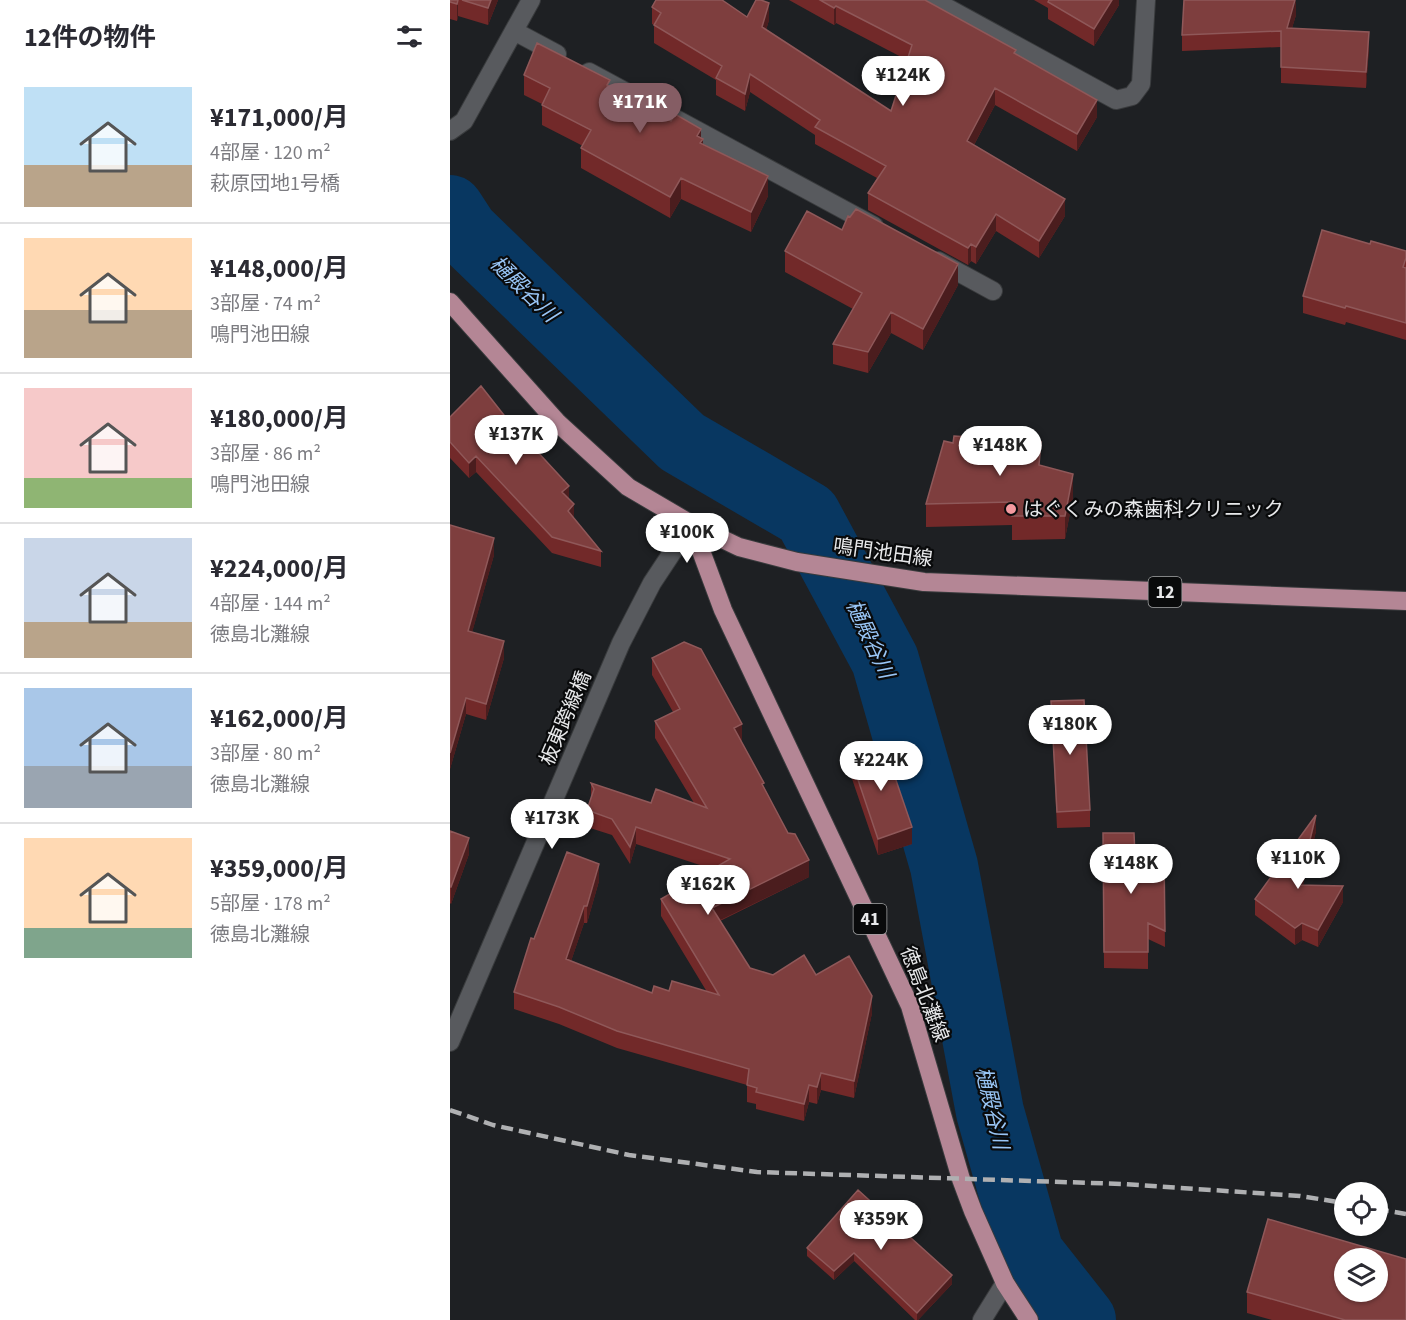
<!DOCTYPE html>
<html lang="ja">
<meta charset="utf-8">
<style>
:root{--surface:#fff;--page:#f7f7f7;--text:#2b2b33;--muted:#7c7c81;--line:#e1e1e2;--accent:#855d64}
body{margin:0;font-family:"Source Sans 3","Noto Sans JP",sans-serif;background:var(--page);color:var(--text);height:100vh;display:flex;flex-direction:column;font-size:22px;white-space:nowrap}
*{box-sizing:border-box;margin:0}
p{font-size:20px;color:var(--muted)}
.icon{flex:none;width:33px;height:33px;fill:none;stroke:currentColor;stroke-width:2;stroke-linecap:round;stroke-linejoin:round}
.map{position:relative;flex:1;overflow:hidden}
.side{display:flex;flex-direction:column;background:var(--surface);width:450px}
.side>*{flex:none}
.fabs{position:absolute;left:884px;top:1182px;display:grid;gap:12px}
.fabs a{display:grid;place-items:center;width:54px;height:54px;border-radius:50%;background:var(--surface);box-shadow:0 2px 4px #0004;font-size:30px}
.price{position:absolute;translate:-50% -51px;padding:0 14px;border-radius:21px;background:#fff;color:#222;font-size:20px;line-height:39px;filter:drop-shadow(0 2px 3px #0008)}
.price::after{content:'';position:absolute;left:50%;top:36px;width:18px;height:14px;margin-left:-9px;background:inherit;clip-path:polygon(0 0,100% 0,50% 100%)}
.price.on{background:var(--accent);color:#fff}
ul{padding:0;list-style:none}
li{display:flex;align-items:center;gap:18px;height:150px;padding:0 24px}
li+li{border-top:2px solid var(--line)}
li span{display:grid;place-items:center;flex:none;width:168px;height:120px;border-radius:0px;color:#555}
li>.icon{margin-inline-start:auto}
span .icon{width:72px;height:72px;fill:#fffc;stroke-width:1}
li b{font-size:26px}
h2{display:flex;justify-content:space-between;align-items:center;height:72px;padding:0 24px;font-size:26px}
main{display:flex;flex:1;min-height:0}
.map>svg:first-child{display:block}
.lines{fill:none;stroke-linecap:round;stroke-linejoin:round}
.river{stroke:#083761;stroke-width:68}
.street-casing{stroke:#393b3d;stroke-width:20}
.secondary-casing{stroke:#393b3d;stroke-width:20}
.primary-casing{stroke:#393b3d;stroke-width:20}
.street{stroke:#585a5e;stroke-width:18}
.secondary{stroke:#585a5e;stroke-width:18}
.primary{stroke:#b48695;stroke-width:18}
.rail{stroke:#afb0b2;stroke-width:4.5;stroke-dasharray:12 6;stroke-linecap:butt}
.wall{fill:#722929}
.shaded-wall{fill:#4b1d1e}
.building{fill:#7e3e3e;stroke:#8f5859;stroke-width:1.5;fill-rule:evenodd}
.poi-dot{fill:#f49aa0;stroke:#090a0b;stroke-width:2}
.labels{text-anchor:middle;stroke-width:4.5;stroke-linejoin:round;paint-order:stroke}
.shield{fill:#090a0b;stroke:#a4a5a7;stroke-width:1.5}
.shield-label{font-size:18px;font-weight:bold;fill:#e7e8ea}
.poi-label{font-size:20px;fill:#e7e8ea;stroke:#090a0b;text-anchor:start}
.street-label{font-size:20px;fill:#e7e8ea;stroke:#090a0b}
.water-label{font-size:21px;font-style:italic;fill:#99c6f7;stroke:#090a0b}
</style>
<main>
<section class="side">
<h2>12件の物件<svg class="icon" aria-label="filters" viewBox="0 0 24 24"><path d="M4 7h16M4 17h16"/><circle cx="9" cy="7" r="2"/><circle cx="15" cy="17" r="2"/></svg></h2>
<ul>
<li><span style="background:linear-gradient(#bfe0f5 65%,#b9a48a 0)"><svg class="icon" aria-label="home" viewBox="0 0 24 24"><path d="M3 11l9-7 9 7M6 9v11h12V9"/></svg></span><div><b>¥171,000/月</b><p>4部屋 · 120 m²</p><p>萩原団地1号橋</p></div></li>
<li><span style="background:linear-gradient(#ffd9b3 60%,#b9a48a 0)"><svg class="icon" aria-label="home" viewBox="0 0 24 24"><path d="M3 11l9-7 9 7M6 9v11h12V9"/></svg></span><div><b>¥148,000/月</b><p>3部屋 · 74 m²</p><p>鳴門池田線</p></div></li>
<li><span style="background:linear-gradient(#f6c9c9 75%,#8fb573 0)"><svg class="icon" aria-label="home" viewBox="0 0 24 24"><path d="M3 11l9-7 9 7M6 9v11h12V9"/></svg></span><div><b>¥180,000/月</b><p>3部屋 · 86 m²</p><p>鳴門池田線</p></div></li>
<li><span style="background:linear-gradient(#c9d6e8 70%,#b9a48a 0)"><svg class="icon" aria-label="home" viewBox="0 0 24 24"><path d="M3 11l9-7 9 7M6 9v11h12V9"/></svg></span><div><b>¥224,000/月</b><p>4部屋 · 144 m²</p><p>徳島北灘線</p></div></li>
<li><span style="background:linear-gradient(#a9c7e8 65%,#9aa5b1 0)"><svg class="icon" aria-label="home" viewBox="0 0 24 24"><path d="M3 11l9-7 9 7M6 9v11h12V9"/></svg></span><div><b>¥162,000/月</b><p>3部屋 · 80 m²</p><p>徳島北灘線</p></div></li>
<li><span style="background:linear-gradient(#ffd9b3 75%,#7fa58c 0)"><svg class="icon" aria-label="home" viewBox="0 0 24 24"><path d="M3 11l9-7 9 7M6 9v11h12V9"/></svg></span><div><b>¥359,000/月</b><p>5部屋 · 178 m²</p><p>徳島北灘線</p></div></li>
</ul>
</section>
<div class="map">
<svg width="956" height="1320" viewBox="0 0 956 1320">
<rect width="100%" height="100%" fill="#1e2023"/>
<g class="lines">
<path class="river" d="M0 209 15 232 232 442 357 515 435 660 494 866 540 1112 580 1254 632 1320"/>
<defs>
<path id="street" d="M483 0 666 100 682 96 691 84 696 0
M64 31 107 54
M139 72 424 226
M0 131 14 121 81 0
M488 261 543 291
M532 1320 555 1283"/>
<path id="secondary" d="M0 1042 171 643 202 583 241 524"/>
<path id="primary" d="M0 302 108 423 178 487 241 524 289 547 347 562 474 582 956 601
M241 524 273 610 460 1006 511 1179 523 1211 555 1283 579 1320"/>
</defs>
<use href="#street" class="street-casing"/>
<use href="#secondary" class="secondary-casing"/>
<use href="#primary" class="primary-casing"/>
<use href="#street" class="street"/>
<use href="#secondary" class="secondary"/>
<use href="#primary" class="primary"/>
<path class="rail" d="M0 1110 43 1125 179 1155 307 1172 673 1184 850 1196 894 1203
M927 1209 956 1214"/>
</g>
<path class="wall" d="M0 0H48L38 25 8 16 7 21 0 19Z
M339 0H475L566 54 647 117 627 151 545 105 524 145 615 216 589 258 546 231 526 264 521 261 518 265 418 210V193L427 178 365 144V135L300 92 295 111 266 95V80L204 43V25L202 24V7L319 20 316 30 441 111 457 60 386 23 384 25Z
M584 0H669V5L644 46 598 19V8Z
M846 15 842 28 919 48 916 88 831 83V47L732 51V35Z
M74 75 160 87 251 138 253 144 318 196 301 232 231 199 220 218 131 168V148L133 146 92 125V104L74 95Z
M392 230 508 285 473 350 441 333 418 373 383 364V344L403 309 335 272V251Z
M920 244 956 251V340L896 322 895 325 853 313V296Z
M0 417 119 499 124 518 151 551V567L102 553 26 472 19 478 0 458Z
M591 465 623 497 615 539 562 540V525L476 527V504Z
M0 525 44 555 22 632 54 658 36 720 16 714 0 769Z
M202 658 292 741H291L359 877 270 921 300 968 323 975H366L422 1013 404 1098 371 1090 367 1104 359 1102 354 1121 306 1109V1104L297 1102V1085L167 1048 109 1024 64 1009V992L84 939 149 881 137 923H134L121 961 202 993 219 991 257 992 211 916V899L262 869 186 844 180 864 162 835 137 827V810L141 799V783L201 803H244L205 738V721L223 712 202 675Z
M601 701 640 810V827L607 828Z
M400 756 462 844 428 855 400 773Z
M0 831 19 854 1 904 0 903Z
M866 831 853 885 893 902 868 947 852 940 845 945 805 915V899Z
M653 833 685 856 714 857 715 947 698 939V969L654 968Z
M408 1190 502 1284 468 1320H465L404 1261 384 1280 357 1256V1248Z
M797 1292 956 1320H822L797 1313Z"/>
<path class="shaded-wall" d="M8 0V16L7 21V4Z
M41 0H48L38 25V8Z
M662 0H669V5L644 46V29Z
M846 0V15L837 44V28Z
M319 3V20L312 44V27Z
M386 6V23L384 25V8Z
M919 32V48L916 88V72Z
M300 74V92L295 111V94Z
M545 88V105L517 158V141Z
M647 100V117L627 151V134Z
M251 129V141L253 139V159L247 136Z
M318 176V196L301 232V212Z
M231 178V199L220 218V197Z
M615 199V216L589 258V241Z
M546 214V231L526 264V247Z
M521 244V261L518 265V248Z
M508 264V285L473 350V329Z
M441 312V333L418 373V352Z
M26 456V472L19 478V463Z
M623 474V497L615 539V516Z
M119 486V502L112 492Z
M124 504V520L118 511Z
M44 538V555L18 647V631Z
M54 641V658L36 720V704Z
M16 698V714L0 769V753Z
M292 724V741L284 744V728Z
M866 815V831L849 902V885Z
M186 827V844L180 864V847Z
M462 827V844L428 855V839Z
M19 838V854L1 904V887Z
M359 860V877L262 924V908Z
M149 864V881L137 923V906Z
M893 886V902L868 947V930Z
M134 906V923L116 976V959Z
M852 923V940L845 945V928Z
M422 996V1013L404 1098V1081Z
M371 1073V1090L367 1104V1087Z
M359 1085V1102L354 1121V1104Z
M404 1253V1261L384 1280V1271Z
M502 1275V1284L468 1320H467V1313Z"/>
<path class="building" d="M0 0H8L7 4 0 2Z
M12 0H41L38 8Z
M206 0H272L297 17 306 0H311L319 3 312 27 441 111 462 45 386 6 384 8 370 0H475L566 50 564 53 647 100 627 134 545 88 517 141 615 199 589 241 546 214 526 247 521 244 518 248 418 193 436 166 365 127 370 120 300 74 295 94 266 78 272 66 204 25 211 13 202 7Z
M599 0H662L644 29 598 2Z
M734 0H845L837 28 919 32 916 72 831 67V31L732 35Z
M87 43 160 80 157 85 221 121 225 114 251 129 247 136 253 139 250 143 318 176 301 212 231 178 220 197 131 148 141 130 92 105 100 88 74 75Z
M406 209 508 264 473 329 441 312 418 352 383 344 412 293 335 251 357 211 392 230 398 216 400 217Z
M872 230 920 244 921 241 956 251V258L953 267 956 268V323L896 306 895 308 853 296Z
M31 386 72 438 73 436 119 486 112 492 124 504 118 511 151 551 102 537 26 456 19 463 0 442V417Z
M504 436 591 442 589 465 623 474 615 516H562V502L476 504 494 441 503 443Z
M0 525 44 538 18 631 54 641 36 704 16 698 0 753Z
M234 642 251 649 292 724 284 728 314 783 312 784 338 833 345 834 359 860 262 908 300 968 323 975 354 955 366 975 399 956 422 996 404 1081 371 1073 367 1087 359 1085 354 1104 306 1092 307 1088 297 1085 299 1069 167 1031 109 1007 64 992 81 938 84 939 117 852 149 864 137 906H134L116 959 202 993 204 986 219 991 222 981 269 995 211 899 280 859 186 827 180 847 162 819 137 810 144 789 141 783 201 803 206 789 257 808 205 721 230 709 202 658Z
M634 700 640 810 607 812 601 701Z
M434 745 462 827 428 839 400 756Z
M866 815 849 885 893 886 868 930 852 923 845 928 805 899Z
M0 831 19 838 1 887H0Z
M653 833H684L685 856 714 857 715 931 698 923V952H654Z
M408 1190 502 1275 467 1313 404 1253 384 1271 357 1248Z
M818 1219 956 1259V1320H895L797 1292ZM894 1258H927V1292H894Z"/>
<circle class="poi-dot" cx="561" cy="509" r="6"/>
<g class="labels">
<g class="shield">
<rect x="698.5" y="577" width="33" height="30" rx="4.5"/>
<rect x="403.5" y="904" width="33" height="30" rx="4.5"/>
</g>
<g class="shield-label">
<text x="715" y="598">12</text>
<text x="420" y="925">41</text>
</g>
<g class="poi-label">
<text x="573" y="516">はぐくみの森歯科クリニック</text>
</g>
<g class="street-label">
<text transform="translate(433 552) rotate(8)" y="7">鳴門池田線</text>
<text transform="translate(115 718) rotate(-67)" y="7">板東跨線橋</text>
<text transform="translate(475 994) rotate(69)" y="7">徳島北灘線</text>
</g>
<g class="water-label">
<text transform="translate(74 289) rotate(44)" y="7">樋殿谷川</text>
<text transform="translate(420 639) rotate(65)" y="7">樋殿谷川</text>
<text transform="translate(542 1108) rotate(77)" y="7">樋殿谷川</text>
</g>
</g>
</svg>
<div class="fabs">
<a><svg class="icon" aria-label="locate" viewBox="0 0 24 24"><circle cx="12" cy="12" r="6"/><path d="M12 2v4M12 18v4M2 12h4M18 12h4"/></svg></a>
<a><svg class="icon" aria-label="layers" viewBox="0 0 24 24"><path d="M12 4l9 5-9 5-9-5zM3 14l9 5 9-5"/></svg></a>
</div>
<b class="price" style="left:453px;top:107px">¥124K</b>
<b class="price on" style="left:190px;top:134px">¥171K</b>
<b class="price" style="left:66px;top:466px">¥137K</b>
<b class="price" style="left:550px;top:477px">¥148K</b>
<b class="price" style="left:237px;top:564px">¥100K</b>
<b class="price" style="left:620px;top:756px">¥180K</b>
<b class="price" style="left:431px;top:792px">¥224K</b>
<b class="price" style="left:102px;top:850px">¥173K</b>
<b class="price" style="left:848px;top:890px">¥110K</b>
<b class="price" style="left:681px;top:895px">¥148K</b>
<b class="price" style="left:258px;top:916px">¥162K</b>
<b class="price" style="left:431px;top:1251px">¥359K</b>
</div>
</main>
